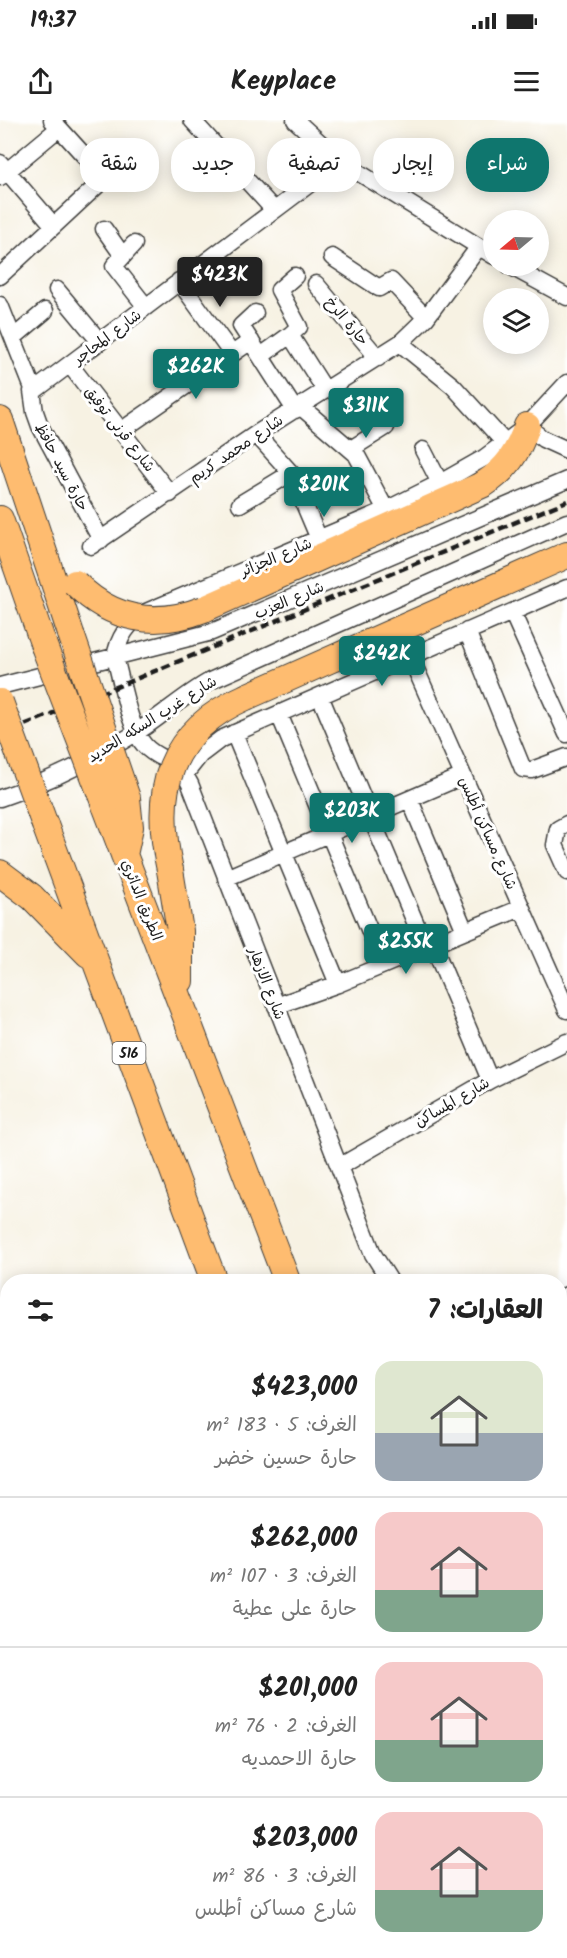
<!DOCTYPE html>
<html lang="ar">
<meta charset="utf-8">
<style>
:root{--surface:#fff;--page:#f6f6f6;--text:#222;--muted:#767676;--line:#e0e0e0;--accent:#0f766e}
body{margin:0;font-family:Kalam,"Playpen Sans Arabic",sans-serif;background:var(--page);color:var(--text);direction:rtl;height:100vh;display:flex;flex-direction:column;font-size:22px;white-space:nowrap}
*{box-sizing:border-box;margin:0}
p{font-size:20px;color:var(--muted)}
.icon{flex:none;width:33px;height:33px;fill:none;stroke:currentColor;stroke-width:2;stroke-linecap:round;stroke-linejoin:round}
.map{position:relative;flex:1;overflow:hidden;direction:ltr}
.panel{position:absolute;left:0px;top:1154px;width:567px;height:686px;display:flex;flex-direction:column;background:var(--surface);border-radius:24px 24px 0 0;box-shadow:0 3px 15px #0003;direction:rtl}
.panel>*{flex:none}
.banner{position:absolute;left:18px;top:18px;width:531px;height:54px;direction:rtl;display:flex;gap:12px}
.needle{width:39px;rotate:251deg}
.fabs{position:absolute;left:483px;top:90px;display:grid;gap:12px}
.fabs a{display:grid;place-items:center;width:66px;height:66px;border-radius:50%;background:var(--surface);box-shadow:0 3px 15px #0003;font-size:30px}
.price{position:absolute;translate:-50% -51px;padding:0 14px;border-radius:6px;background:var(--accent);color:#fff;font-size:20px;line-height:39px;filter:drop-shadow(0 2px 3px #0008)}
.price::after{content:'';position:absolute;left:50%;top:36px;width:18px;height:14px;margin-left:-9px;background:inherit;clip-path:polygon(0 0,100% 0,50% 100%)}
.price.active{background:#222;color:#fff}
ul{padding:0;list-style:none}
li{display:flex;align-items:center;gap:18px;height:150px;padding:0 24px}
li+li{border-top:2px solid var(--line)}
li span{display:grid;place-items:center;flex:none;width:168px;height:120px;border-radius:18px;color:#555}
li>.icon{margin-inline-start:auto}
span .icon{width:72px;height:72px;fill:#fffc;stroke-width:1}
li b{font-size:26px}
h2{display:flex;justify-content:space-between;align-items:center;height:72px;padding:0 24px;font-size:26px}
.tag{padding:0 21px;border-radius:24px;background:var(--surface);box-shadow:0 3px 15px #0003;font-size:21px;line-height:54px}
.tag.active{background:var(--accent);color:#fff}
.status{display:flex;justify-content:space-between;align-items:center;height:42px;padding:0 30px;background:var(--surface);direction:ltr}
.status svg{height:16px;fill:currentColor}
header{display:flex;justify-content:space-between;align-items:center;height:78px;padding:0 24px;background:var(--surface);font-size:27px;font-weight:700}
.map>svg:first-child{display:block}
.lines{fill:none;stroke-linecap:round;stroke-linejoin:round}
.minor-casing{stroke:#3d3c3a;stroke-width:19}
.highway-casing{stroke:#3d3c3a;stroke-width:28}
.minor{stroke:#fff;stroke-width:16}
.highway{stroke:#febc70;stroke-width:26}
.rail{stroke:#1c1c1c;stroke-width:4.5;stroke-dasharray:9 4.5;stroke-linecap:butt}
.highway-bridge-casing{stroke:#3d3c3a;stroke-width:28;stroke-linecap:butt}
.highway-bridge{stroke:#febc70;stroke-width:26}
.labels{text-anchor:middle;stroke-width:6;stroke-linejoin:round;paint-order:stroke}
.shield{fill:#fff;stroke:#606060;stroke-width:1.5}
.shield-label{font-size:14px;font-weight:bold;fill:#1c1c1c}
.street-label{font-size:15px;fill:#1c1c1c;stroke:#fff}
</style>
<div class="status"><b>19:37</b><svg viewBox="0 0 49 12"><path d="M0 12V9h3v3zM5 12V6h3v6zM10 12V3h3v9zM15 12V0h3v12zM26 1h20v11H26zM47 4h2v5h-2z"/></svg></div>
<header><svg class="icon" aria-label="menu" viewBox="0 0 24 24"><path d="M4 6h16M4 12h16M4 18h16"/></svg>Keyplace<svg class="icon" aria-label="share" viewBox="0 0 24 24"><path d="M12 15V3M7 8l5-5 5 5M5 13v7h14v-7"/></svg></header>
<div class="map">
<svg width="567" height="1838" viewBox="0 0 567 1838">
<rect width="100%" height="100%" fill="#fff"/>
<filter id="ink" filterUnits="userSpaceOnUse"><feTurbulence type="fractalNoise" baseFrequency=".0167" numOctaves="2"/><feDisplacementMap in="SourceGraphic" scale="12" xChannelSelector="R" yChannelSelector="G"/><feConvolveMatrix kernelMatrix="1 2 1 2 8 2 1 2 1" color-interpolation-filters="sRGB"/></filter>
<filter id="wash" filterUnits="userSpaceOnUse"><feTurbulence type="fractalNoise" baseFrequency=".008" numOctaves="4" result="noise"/><feDisplacementMap in="SourceGraphic" scale="24" xChannelSelector="R" yChannelSelector="G"/><feGaussianBlur stdDeviation="1.35" result="paint"/><feColorMatrix in="noise" values="0 0 0 0 0 0 0 0 0 0 0 0 0 0 0 0 0 1.4 0 .05"/><feComposite in="paint" operator="in"/></filter>
<g filter="url(#wash)">
<rect width="100%" height="100%" fill="#f7f2e3"/>
</g>
<g filter="url(#ink)">
<g class="lines">
<defs>
<path id="minor" d="M192 0 273 89
M295 0 340 41 494 136
M0 43 54 106
M0 57 59 8
M104 109 123 136
M134 124 114 146 146 187
M332 137 379 168 391 161 426 198
M510 146 567 177
M0 156 102 61 100 53 52 0
M295 156 279 170 299 207 290 215 325 270
M179 161 232 234
M316 164 378 238
M57 170 100 222
M0 185 34 271 340 41
M255 193 241 206 295 290
M13 218 45 191
M400 223 453 266 505 323
M261 236 290 215
M70 245 170 374
M32 271 35 292 40 306 101 420
M300 286 356 334 386 390
M527 306 543 319 567 330
M122 310 251 221
M256 314 291 353 319 419
M351 329 386 307
M423 330 440 363
M240 384 291 353
M91 426 256 314 400 223 426 198 478 128
M512 492 567 614
M467 511 523 649 532 650 567 637
M410 536 567 890
M0 566 212 512 567 360
M320 576 426 828
M279 594 384 845
M234 613 338 864
M185 654 200 635 221 619 567 468
M0 678C48 662 92 641 134 614 161 597 183 576 210 561L567 402
M410 680 465 811
M567 704 558 709 555 725 567 752
M226 758 463 656
M433 825 490 960
M276 886 338 864 521 788
M339 1047 490 960 567 922
M390 1161 373 1134 190 664C176 636 161 643 145 626 129 609 122 561 115 538 118 517 128 503 146 492L386 390 440 363 484 338 527 306 567 263
M560 1180 567 1175
M560 1295 567 1306
M560 1341 567 1333
M560 1368 567 1361
M560 1445 567 1440
M560 1506 567 1520
M560 1557 567 1554
M560 1638 567 1646
M0 1685 8 1682
M560 1694 567 1695
M560 1726 567 1743
M169 1832 172 1838
M425 1832 428 1838
M354 1838 367 1832"/>
<path id="highway" d="M0 300 71 514
M0 399 44 526
M204 489 484 364C507 349 518 332 527 306
M248 576 567 435
M105 685 287 1161
M45 705 214 1161
M124 735 130 707 127 678
M170 750 180 811V861
M0 753 32 777 88 834
M479 1832 482 1838
M556 1832 559 1838"/>
</defs>
<use href="#minor" class="minor-casing"/>
<use href="#highway" class="highway-casing"/>
<use href="#minor" class="minor"/>
<use href="#highway" class="highway"/>
<path class="rail" d="M0 615 567 381"/>
<defs>
<path id="highway-bridge" d="M75 463C111 500 156 508 204 489
M71 514 127 678
M44 526 105 685
M0 582 45 705
M170 750C152 670 168 611 248 576"/>
</defs>
<use href="#highway-bridge" class="highway-bridge-casing"/>
<use href="#highway-bridge" class="highway-bridge"/>
</g>
</g>
<g class="labels">
<rect class="shield" x="112.5" y="922" width="33" height="22" rx="4.5"/>
<g class="shield-label">
<text x="129" y="938">516</text>
</g>
<g class="street-label">
<text transform="translate(347 201) rotate(50)" y="5">حارة الرخ</text>
<text transform="translate(107 217) rotate(-37)" y="5">شارع المحاجر</text>
<text transform="translate(120 309) rotate(52)" y="5">شارع قرنى توفيق</text>
<text transform="translate(236 329) rotate(-34)" y="5">شارع محمد كريم</text>
<text transform="translate(62 347) rotate(62)" y="5">حارة سيد حافظ</text>
<text transform="translate(276 437) rotate(-23)" y="5">شارع الجزائر</text>
<text transform="translate(289 480) rotate(-23)" y="5">شارع العزب</text>
<text transform="translate(152 599) rotate(-32)" y="5">شارع غرب السكه الحديد</text>
<text transform="translate(488 713) rotate(66)" y="5">شارع مساكن أطلس</text>
<text transform="translate(142 780) rotate(68)" y="5">الطريق الدائري</text>
<text transform="translate(267 863) rotate(69)" y="5">شارع الازهار</text>
<text transform="translate(452 982) rotate(-30)" y="5">شارع المساكن</text>
</g>
</g>
</svg>
<div class="fabs">
<a><svg class="needle" viewBox="-14 -14 28 28"><path d="M0-13l5 13h-10z" fill="#e53935"/><path d="M0 13l5-13h-10z" fill="#767676"/></svg></a>
<a><svg class="icon" aria-label="layers" viewBox="0 0 24 24"><path d="M12 4l9 5-9 5-9-5zM3 14l9 5 9-5"/></svg></a>
</div>
<b class="price active" style="left:220px;top:188px">$423K</b>
<b class="price" style="left:196px;top:280px">$262K</b>
<b class="price" style="left:366px;top:319px">$311K</b>
<b class="price" style="left:324px;top:398px">$201K</b>
<b class="price" style="left:382px;top:567px">$242K</b>
<b class="price" style="left:352px;top:724px">$203K</b>
<b class="price" style="left:406px;top:855px">$255K</b>
<div class="banner">
<a class="tag active">شراء</a>
<a class="tag">إيجار</a>
<a class="tag">تصفية</a>
<a class="tag">جديد</a>
<a class="tag">شقة</a>
</div>
<section class="panel">
<h2>العقارات: 7<svg class="icon" aria-label="filters" viewBox="0 0 24 24"><path d="M4 7h16M4 17h16"/><circle cx="9" cy="7" r="2"/><circle cx="15" cy="17" r="2"/></svg></h2>
<ul>
<li><span style="background:linear-gradient(#dfe7d0 60%,#9aa5b1 0)"><svg class="icon" aria-label="home" viewBox="0 0 24 24"><path d="M3 11l9-7 9 7M6 9v11h12V9"/></svg></span><div><b>$423,000</b><p>الغرف: 5 · 183 m²</p><p>حارة حسين خضر</p></div></li>
<li><span style="background:linear-gradient(#f6c9c9 65%,#7fa58c 0)"><svg class="icon" aria-label="home" viewBox="0 0 24 24"><path d="M3 11l9-7 9 7M6 9v11h12V9"/></svg></span><div><b>$262,000</b><p>الغرف: 3 · 107 m²</p><p>حارة على عطية</p></div></li>
<li><span style="background:linear-gradient(#f6c9c9 65%,#7fa58c 0)"><svg class="icon" aria-label="home" viewBox="0 0 24 24"><path d="M3 11l9-7 9 7M6 9v11h12V9"/></svg></span><div><b>$201,000</b><p>الغرف: 2 · 76 m²</p><p>حارة الاحمديه</p></div></li>
<li><span style="background:linear-gradient(#f6c9c9 65%,#7fa58c 0)"><svg class="icon" aria-label="home" viewBox="0 0 24 24"><path d="M3 11l9-7 9 7M6 9v11h12V9"/></svg></span><div><b>$203,000</b><p>الغرف: 3 · 86 m²</p><p>شارع مساكن أطلس</p></div></li>
</ul>
</section>
</div>
